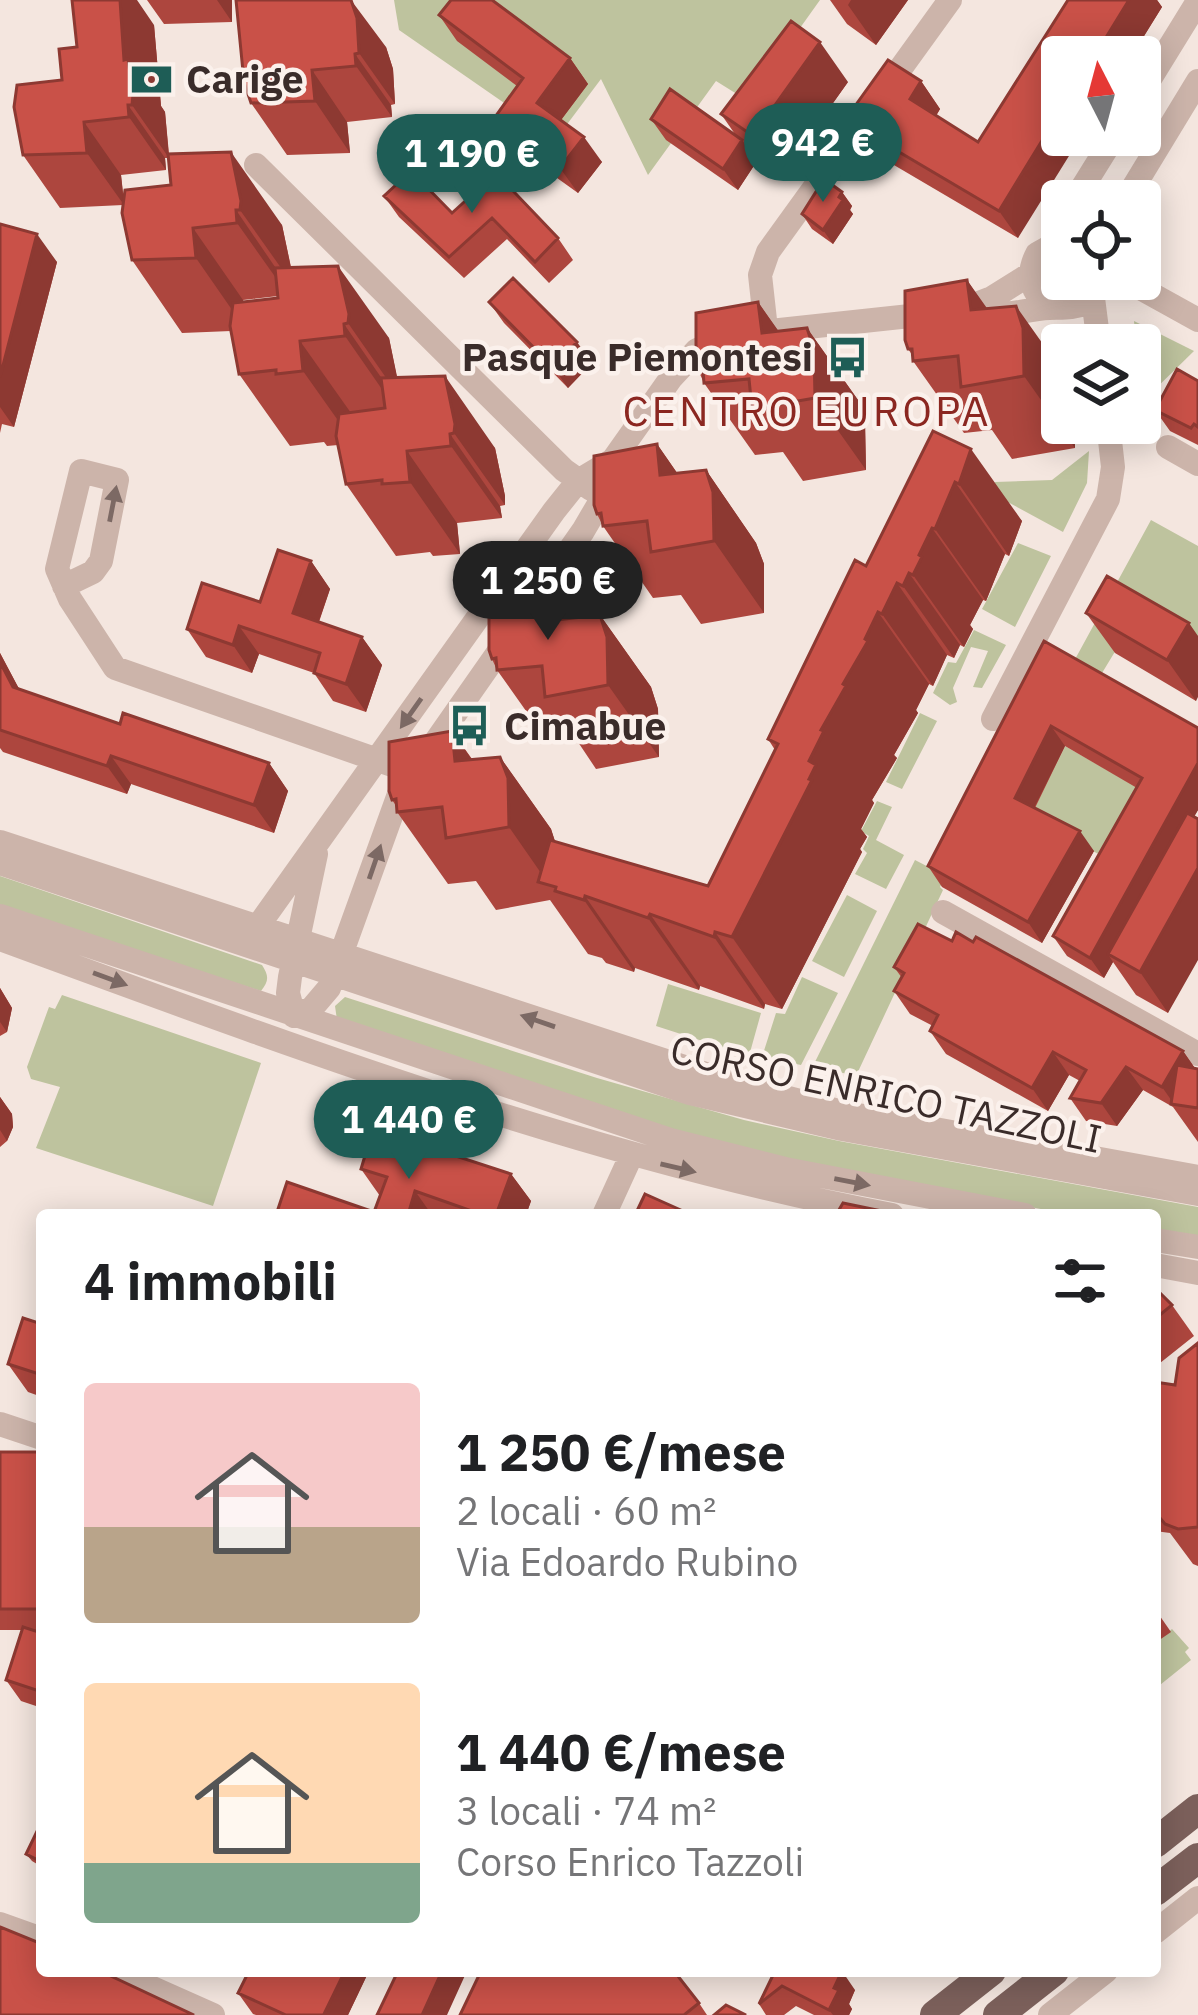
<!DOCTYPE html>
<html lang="it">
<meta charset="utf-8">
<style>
:root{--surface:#fff;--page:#f6f6f6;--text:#202124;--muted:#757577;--accent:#1e5d56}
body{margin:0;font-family:"IBM Plex Sans",sans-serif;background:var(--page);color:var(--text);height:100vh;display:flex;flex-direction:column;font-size:45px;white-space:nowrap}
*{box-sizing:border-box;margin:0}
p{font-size:39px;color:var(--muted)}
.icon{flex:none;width:66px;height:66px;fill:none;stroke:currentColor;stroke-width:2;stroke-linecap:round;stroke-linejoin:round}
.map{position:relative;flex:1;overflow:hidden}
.side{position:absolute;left:36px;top:1209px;width:1125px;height:768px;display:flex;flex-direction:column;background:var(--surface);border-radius:12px;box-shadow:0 6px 30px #0003}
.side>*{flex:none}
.needle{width:78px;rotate:354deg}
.buttons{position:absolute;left:1041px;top:36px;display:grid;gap:24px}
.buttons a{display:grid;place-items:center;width:120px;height:120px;border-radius:12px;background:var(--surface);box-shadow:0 6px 30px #0003;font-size:60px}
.price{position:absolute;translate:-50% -102px;padding:0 27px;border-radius:42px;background:var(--accent);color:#fff;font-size:39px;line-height:78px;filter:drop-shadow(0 3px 6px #0008)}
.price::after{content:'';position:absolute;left:50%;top:72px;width:36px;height:27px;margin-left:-18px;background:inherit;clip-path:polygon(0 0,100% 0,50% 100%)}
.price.active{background:#222;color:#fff}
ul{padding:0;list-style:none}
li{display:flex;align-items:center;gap:36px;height:300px;padding:0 48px}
li span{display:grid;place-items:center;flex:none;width:336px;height:240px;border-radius:12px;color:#555}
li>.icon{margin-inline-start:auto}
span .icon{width:144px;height:144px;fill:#fffc;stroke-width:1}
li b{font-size:51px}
h2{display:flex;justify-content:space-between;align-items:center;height:144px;padding:0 48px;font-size:51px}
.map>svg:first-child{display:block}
.green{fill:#bec39e}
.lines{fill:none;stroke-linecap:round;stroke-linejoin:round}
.minor{stroke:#ccb4aa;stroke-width:24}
.major{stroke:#7c605b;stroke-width:30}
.wall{fill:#ad463e;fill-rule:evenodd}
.shaded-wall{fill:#8d3932}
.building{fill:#c95148;stroke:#8d3932;stroke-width:3}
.oneway{fill:#7c6964}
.labels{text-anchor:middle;stroke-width:9;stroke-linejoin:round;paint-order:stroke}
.poi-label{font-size:39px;font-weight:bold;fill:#3a2c2a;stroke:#fbf1ec;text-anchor:start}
.street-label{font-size:39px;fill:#3a2c2a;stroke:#fbf1ec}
.neighbourhood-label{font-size:42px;letter-spacing:3px;fill:#8b2721;stroke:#fbf1ec}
</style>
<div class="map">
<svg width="1198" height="2015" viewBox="0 0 1198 2015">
<rect width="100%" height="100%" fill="#f4e6df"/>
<path class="green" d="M394 0H820L748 101 716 81 648 175 601 79 556 139 399 30Z
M1062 253V279H1089L1085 290 1064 300 1051 294 1043 274 1048 261Z
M1134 321 1194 351 1141 403 1140 345H1136Z
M1089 451 1087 483 1063 532 1004 500 985 502 995 482 1052 480Z
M1151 520 1198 546V652L1136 617 1099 678 1073 663Z
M1018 543 1051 556 1015 627 982 609Z
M974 630 1006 645 982 688 973 687 988 651 971 647 953 688 957 702 950 705 933 693 948 662 956 663Z
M920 713 937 721 902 789 886 782Z
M1065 746 1149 794 1112 861 1029 818Z
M877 801 892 807 876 840 904 855 886 889 855 874 867 853 863 849 869 836 861 831Z
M915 860 946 876 940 887 943 890 856 1076 813 1066Z
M0 876 262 965C269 976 269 981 261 991L0 909Z
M847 895 877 911 844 977 812 961Z
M802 977 838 993 801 1065 762 1057 776 1013 785 1014Z
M668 984 761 1013 749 1056 656 1026Z
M62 995 261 1063 213 1206 36 1148 60 1087 31 1079 27 1067 49 1007 55 1009Z
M345 997 597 1078 744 1120 839 1141 1198 1207V1238L1155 1230V1215H1072L736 1150 337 1020 335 1006Z
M1172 1629 1189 1648 1185 1652 1191 1660 1155 1689V1643Z"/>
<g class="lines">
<path class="minor" d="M1140 95 1198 1
M256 165 564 470 591 489
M1074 201 1115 135
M1125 201 1198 81
M1124 279 1198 320
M1093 298 1099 345
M1051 307C1031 294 1026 275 1037 254L1062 240
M966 308 992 298 1030 274
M991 315C1011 315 1030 309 1049 308 1074 307 1093 310 1101 279
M766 329 760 275 768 252 950 0
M1168 447 1198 464
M64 586 93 572 101 561 117 480 81 471 57 569 70 599 115 668 412 772
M993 719 1108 499 1113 467 1108 423
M0 842 742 1086 847 1113 1198 1177
M0 863 690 1093 842 1129 1198 1194
M943 912 1198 1054
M0 916 670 1140 785 1169 1025 1215
M258 926 554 511 578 481 613 460
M0 939C292 1046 586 1157 892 1215
M294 1016 312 1008 329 988 399 794 583 531 603 497 613 460 671 378 697 350 733 335 938 313
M294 1016 288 993 290 977 316 854
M604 1215 631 1156
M1155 1240 1198 1247
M1155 1265 1198 1273
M0 1424 42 1438
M0 1924 42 1939
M1155 1932 1198 1898
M114 1971 213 2015
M1050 2015 1106 1971"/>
<path class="major" d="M1155 1843 1198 1809
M1155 1891 1198 1858
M935 2015 991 1971
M998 2015 1054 1971"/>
</g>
<path class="wall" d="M147 0H232V22L164 24Z
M236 0 386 47 393 69 395 104 391 105 392 117 347 122 350 153 287 155 251 103Z
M830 0H908L876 45 847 24Z
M1068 0H1157L1162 7 1131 57H1062L1018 238 865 148 845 120 921 81 940 109 936 116 978 142Z
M439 15 570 58 588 84 561 120 602 162 578 193 511 145 493 120 517 86 457 41Z
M154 25 161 106 165 112 169 154 282 225 291 267 389 338 397 378 495 448 505 496V505L500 506 502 518 457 523 460 554 433 556 430 552 396 556 346 484 338 445 327 446 324 442 290 446 239 374 231 331 182 333 132 260 123 205 60 208 23 155 77 47ZM165 158H168L171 185 124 201 121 175 166 170ZM278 296V298L244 302 243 300Z
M848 82 781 176 755 158 757 161 738 190 666 140 651 119 737 137 721 114Z
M496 173 558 238 573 260 549 283 507 239 464 278 399 217 384 196 452 213Z
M842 192 852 206 850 210 853 214 833 244 812 229 802 214Z
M0 224 57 262 14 427 2 424 0 433Z
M967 280 1062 423H1074L1075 448 1012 459 992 430 964 433 913 361V356L908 349Z
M489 302 592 363 568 388 504 323Z
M758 302 778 331 807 328 858 400 865 422 866 470 803 481 783 452 755 455 704 383 699 372Z
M1198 381V445L1170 431 1155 410Z
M933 431 1022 521 1009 556 1005 554 986 601 983 600 970 625 973 629 964 647 960 645 954 658 947 655 933 686 929 684 916 710 918 713 894 755 897 758 872 800 874 803 861 829 867 837 860 849 862 852 782 1009 765 1004 764 1009 700 986 699 990 635 968 634 972 606 963 602 958 588 954 550 900 496 910 476 881 448 884 397 812V807L392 800 452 731 472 759 500 757 551 829 555 842 708 886 775 750 768 739 866 566Z
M657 444 677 473 706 470 756 543 764 564V613L701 624 681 595 653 598 603 526 597 514Z
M311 561 330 589 319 622 362 637 382 665 366 712 333 701 314 673 259 654 252 673 206 657 187 629 260 602Z
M551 589 572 618 600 615 651 687 658 709 659 757 596 769 576 739 548 742 497 670 492 659Z
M1086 613 1198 636 1196 701 1115 653Z
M1044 641 1198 810 1194 816 1168 1013 1136 995 1113 962 1104 978 1067 956 1053 936 1137 788 1065 746 1035 808 1094 851 1042 943 942 887 928 866Z
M0 653 19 689 120 724 269 763 288 791 274 833 131 784 127 794 3 752 0 748Z
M952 941 1183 1051 1195 1068 1198 1069V1142L1173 1107 1143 1090 1117 1126 1086 1121 1070 1098 1080 1081 1069 1075 1048 1111 946 1054 930 1031 933 1026 910 1014 894 991 902 978 894 967Z
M0 988 12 1008 7 1032 0 1036Z
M0 1097 12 1114 13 1127 7 1141 0 1147Z
M361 1169 511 1174 531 1201 526 1215H276L374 1212 380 1196Z
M1155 1288 1172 1305 1194 1336 1155 1367Z
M42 1324V1397L28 1392 8 1364Z
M1198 1343V1566L1193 1564 1170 1533 1155 1531V1382L1175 1385Z
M0 1452H42V1630H33L42 1633V1708L21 1701 6 1680 22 1630H0Z
M1155 1609 1171 1632 1155 1643Z
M42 1821V1867L32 1861 26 1854Z
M235 1971H369L348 2015H256L253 2014 238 1993 246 1976Z
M775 1971 855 1990 849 2004 852 2009 849 2015H814L796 2006 784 2015H766L759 2004Z
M699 2003 707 2015H460Z"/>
<path class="shaded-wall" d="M120 0H137L154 25 161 106 165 112 169 158 132 105 124 60Z
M217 0H232V22Z
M351 0 386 47 393 69 395 104 359 53Z
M851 0H908L876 45 848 5Z
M1129 0H1157L1162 7 1131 57H1094Z
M820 42 848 82 781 176 753 136Z
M355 54 391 105 392 117 356 66Z
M570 58 588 84 555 128 537 103Z
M312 70 347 122 350 153 315 101Z
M921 81 940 109 929 127 910 99Z
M128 105 165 158 166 170 129 117Z
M1062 108V135H1082L1018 238 999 211Z
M84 122 121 175 124 205 87 153Z
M584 137 602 162 578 193 560 168Z
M742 140 757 161 738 190 723 169Z
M231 152 282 225 292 273 291 282 240 210Z
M842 192 852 206 850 210 853 214 833 244 823 230Z
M236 210 286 283 288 295 237 223Z
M193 228 243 300 246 330 196 258Z
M37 234 57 262 14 427 0 407V377Z
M338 266 389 338 399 386 398 395 348 323Z
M967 280 1018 352 971 310Z
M758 302 809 374 762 333Z
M1016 306 1062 371V423H1074L1075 448 1024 376Z
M344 324 394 396 395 408 345 336Z
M807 328 858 400 865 422 866 470 815 398Z
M300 341 351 413 354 443 303 371Z
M577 342 592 363 568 388 553 367Z
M445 376 495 448 505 496V505L454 433Z
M450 434 500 506 502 518 451 446Z
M657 444 707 516 660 475Z
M971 449 1022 521 1009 556 959 484Z
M407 451 457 523 460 554 410 482Z
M706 470 756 543 764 564V613L714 541Z
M955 482 1005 554 986 601 935 529Z
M932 528 983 600 970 625 973 629 964 647 913 575 919 555Z
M311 561 330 589 312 641 293 613Z
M909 573 960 645 954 658 903 586Z
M897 583 947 655 933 686 882 614Z
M551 589 602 661 555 620Z
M878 612 929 684 916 710 918 713 894 755 897 758 872 800 874 803 861 829 867 837 860 849 862 852 782 1009 732 937 809 779V761L821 730Z
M600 615 651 687 658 709 659 757 608 685Z
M1189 623 1198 636V697L1196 701 1167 660Z
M239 626 259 654 252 673 233 645Z
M362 637 382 665 366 712 346 684Z
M0 653 33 715 13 687 0 662Z
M1051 726 1065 746 1029 818 1015 798Z
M452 731 502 803 455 761Z
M111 756 131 784 127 794 107 766Z
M500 757 551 829 558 850 550 886 509 827Z
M269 763 288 791 274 833 254 805Z
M1198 763V810L1115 958 1108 954 1113 962 1104 978 1090 958Z
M1080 831 1094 851 1042 943 1028 922Z
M1198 868V960L1168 1013 1140 972Z
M585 896 635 968 634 972 584 900Z
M650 914 700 986 699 990 648 918Z
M715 932 765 1004 764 1009 714 937Z
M0 988 12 1008 7 1032 0 1022Z
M1183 1051 1198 1073 1174 1104 1162 1087Z
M1053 1052 1069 1075 1048 1111 1032 1088Z
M1126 1067 1143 1090 1117 1126 1101 1103Z
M0 1097 12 1114 13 1127 7 1141 0 1130Z
M511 1174 531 1201 526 1215H496Z
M415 1191 432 1215H408Z
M345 1971H369L348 2015H325Z
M442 1971H467L447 2015H422Z
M842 1971 855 1990 849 2004 852 2009 849 2015H833L829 2010 834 1988Z"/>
<path class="building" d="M72 0H120L124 60 128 59 133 95 132 105H128L129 117 84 122 87 153 23 155 14 107 17 85 62 80 59 49 77 47Z
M236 0H351L357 18 359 53 355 54 356 66 312 70 315 101 251 103 244 82Z
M451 0H492L570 58 537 103 584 137 560 168 493 120 523 78 439 15Z
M1068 0H1129L1094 57H1062V108L999 211 845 120 888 60 921 81 910 99 978 142Z
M791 21 820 42 753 136 721 114Z
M670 89 742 140 723 169 651 119Z
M231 152 241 201 240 210H236L237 223 193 228 196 258 132 260 122 213 125 190 171 185 168 154Z
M411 171 452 213 496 173 558 238 535 262 492 218 449 257 384 196Z
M824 179 842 192 839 197 843 200 823 230 802 214Z
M0 224 37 234 0 377Z
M338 266 349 314 348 323 344 324 345 336 300 341 303 371 276 374V370L239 374 230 326 233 303 278 298 275 268Z
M513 278 577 342 553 367 489 302Z
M967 280 971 310 1016 306 1023 328 1024 376 961 387 958 356 913 361 912 349H908L905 340V291Z
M758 302 762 333 807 328 814 350 815 398 752 409 749 379 704 383 703 371 699 372 696 362V313Z
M1177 369 1198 381V427L1194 424 1191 428 1155 410Z
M445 376 455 424 454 433 450 434 451 446 407 451 410 482 382 484V480L346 484 336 436 339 414 385 408 381 378Z
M933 431 971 449 959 484 955 482 935 529 932 528 919 555 922 557 913 575 909 573 903 586 897 583 882 614 878 612 865 639 868 641 843 684 846 686 821 730 824 731 809 761 816 765 809 779 812 780 732 937 715 932 714 937 650 914 648 918 585 896 584 900 555 891 556 887 538 882 550 840 708 886 778 744 768 739 855 560 866 566Z
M657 444 660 475 706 470 713 492 714 541 651 552 647 521 603 526 601 513 597 514 594 505V456Z
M278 550 311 561 293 613 362 637 346 684 314 673 320 653 239 626 233 645 187 629 202 583 260 602Z
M1107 576 1189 623 1167 660 1086 613Z
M551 589 555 620 600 615 607 637 608 685 545 697 542 666 497 670 496 658 492 659 489 650V600Z
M1044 641 1198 728V763L1090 958 1053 936 1142 778 1051 726 1015 798 1080 831 1028 922 928 866Z
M0 662 13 687 120 724 123 713 269 763 254 805 111 756 107 766 0 730Z
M452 731 455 761 500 757 508 778 509 827 446 838 442 807 397 812 396 799 392 800 389 791V742Z
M1187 813 1198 819V868L1140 972 1108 954Z
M918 924 952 941 956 932 973 942 976 937 1183 1051 1162 1087 1126 1067 1101 1103 1070 1098 1086 1070 1053 1052 1032 1088 930 1031 938 1015 894 991 904 973 894 967Z
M1177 1065 1198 1069V1108L1171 1104Z
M373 1129 511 1174 496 1215H483L415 1191 408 1215H276L287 1182 374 1212 387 1177 361 1169Z
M645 1194 692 1215H635Z
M843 1203 901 1215H836Z
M1155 1288 1172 1305 1155 1319Z
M23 1318 42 1324V1375L8 1364Z
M1198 1343V1527L1178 1529 1165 1524 1155 1512V1382L1175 1385 1179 1358Z
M0 1452H42V1609H0Z
M23 1627 42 1633V1692L6 1680Z
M42 1821V1862L26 1854Z
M0 1927 42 1944V1971H100L194 2015H0Z
M249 1971H345L324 2014 326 2015H286L238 1993Z
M398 1971H442L422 2015H377Z
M481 1971H674L699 2003 684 2015H460Z
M775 1971H842L834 1988 839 1990 829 2010 782 1986 759 2004Z
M726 2005 746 2015H714Z"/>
<defs><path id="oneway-solid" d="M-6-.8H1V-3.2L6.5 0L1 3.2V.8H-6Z" transform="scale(3)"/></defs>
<g class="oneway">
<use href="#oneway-solid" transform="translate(113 504) rotate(-79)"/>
<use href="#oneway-solid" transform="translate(411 713) rotate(125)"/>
<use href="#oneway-solid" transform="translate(375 862) rotate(-71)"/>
<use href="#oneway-solid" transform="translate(110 979) rotate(20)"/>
<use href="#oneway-solid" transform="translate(538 1021) rotate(-161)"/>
<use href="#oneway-solid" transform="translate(678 1168) rotate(13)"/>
<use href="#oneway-solid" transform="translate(852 1182) rotate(11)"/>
</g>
<defs>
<symbol id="bank-bare" viewBox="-9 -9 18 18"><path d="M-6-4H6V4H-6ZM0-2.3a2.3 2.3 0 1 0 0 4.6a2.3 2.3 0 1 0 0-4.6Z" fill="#1e5d56" stroke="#fbf1ec" stroke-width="2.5" paint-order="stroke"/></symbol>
<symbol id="bus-bare" viewBox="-9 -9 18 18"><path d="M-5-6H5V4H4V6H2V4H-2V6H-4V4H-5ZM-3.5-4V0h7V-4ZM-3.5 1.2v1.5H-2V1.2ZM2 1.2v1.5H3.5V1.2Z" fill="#1e5d56" stroke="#fbf1ec" stroke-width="2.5" paint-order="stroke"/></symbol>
</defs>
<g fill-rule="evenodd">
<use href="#bank-bare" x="122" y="50" width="59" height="59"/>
<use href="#bus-bare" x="818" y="328" width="59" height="59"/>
<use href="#bus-bare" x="440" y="696" width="59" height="59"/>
</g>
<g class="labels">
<g class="poi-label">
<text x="186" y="93">Carige</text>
<text x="813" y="371" text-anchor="end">Pasque Piemontesi</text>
<text x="504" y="740">Cimabue</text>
</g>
<g class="street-label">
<text transform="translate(886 1094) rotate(12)" y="14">CORSO ENRICO TAZZOLI</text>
</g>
<g class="neighbourhood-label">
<text x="807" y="426">CENTRO EUROPA</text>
</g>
</g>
</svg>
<div class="buttons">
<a><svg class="needle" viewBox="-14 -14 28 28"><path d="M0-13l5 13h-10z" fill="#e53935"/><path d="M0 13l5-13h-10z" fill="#757577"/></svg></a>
<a><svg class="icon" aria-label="locate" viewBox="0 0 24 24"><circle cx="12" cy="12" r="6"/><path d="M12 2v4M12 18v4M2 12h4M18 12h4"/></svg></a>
<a><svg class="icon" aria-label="layers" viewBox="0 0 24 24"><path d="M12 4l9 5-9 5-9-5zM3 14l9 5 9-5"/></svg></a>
</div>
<b class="price" style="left:823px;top:205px">942 €</b>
<b class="price" style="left:472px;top:216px">1 190 €</b>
<b class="price active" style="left:548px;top:643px">1 250 €</b>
<b class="price" style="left:409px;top:1182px">1 440 €</b>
<section class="side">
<h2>4 immobili<svg class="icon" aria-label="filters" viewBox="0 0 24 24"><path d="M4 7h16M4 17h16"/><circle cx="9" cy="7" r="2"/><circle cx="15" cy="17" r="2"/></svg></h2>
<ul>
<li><span style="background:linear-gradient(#f6c9c9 60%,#b9a48a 0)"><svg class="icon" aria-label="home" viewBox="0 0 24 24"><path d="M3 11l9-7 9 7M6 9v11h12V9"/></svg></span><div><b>1 250 €/mese</b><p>2 locali · 60 m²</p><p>Via Edoardo Rubino</p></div></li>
<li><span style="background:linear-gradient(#ffd9b3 75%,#7fa58c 0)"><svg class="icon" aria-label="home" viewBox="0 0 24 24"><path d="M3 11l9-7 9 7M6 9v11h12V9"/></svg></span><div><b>1 440 €/mese</b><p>3 locali · 74 m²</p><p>Corso Enrico Tazzoli</p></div></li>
</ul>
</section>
</div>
